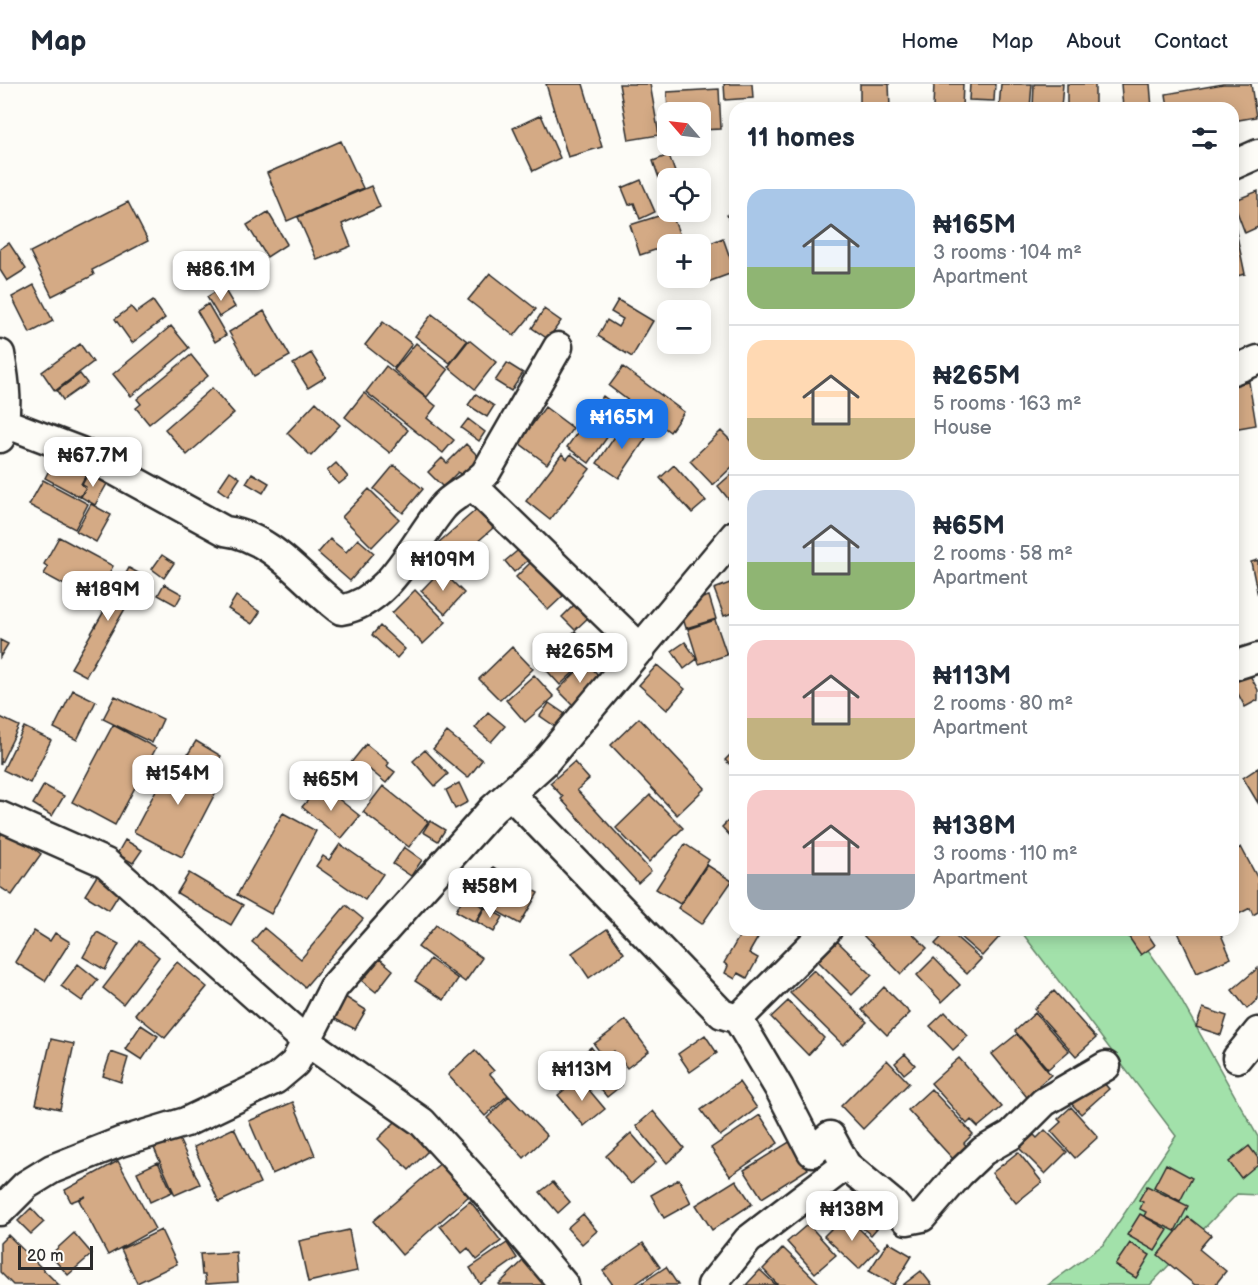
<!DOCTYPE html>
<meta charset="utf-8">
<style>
:root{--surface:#fff;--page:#f2f2f3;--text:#1f2937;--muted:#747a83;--line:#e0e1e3;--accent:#1a73e8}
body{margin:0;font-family:"Balsamiq Sans",sans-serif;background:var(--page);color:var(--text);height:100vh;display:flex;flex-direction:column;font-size:22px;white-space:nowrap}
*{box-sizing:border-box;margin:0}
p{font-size:20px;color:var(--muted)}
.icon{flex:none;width:33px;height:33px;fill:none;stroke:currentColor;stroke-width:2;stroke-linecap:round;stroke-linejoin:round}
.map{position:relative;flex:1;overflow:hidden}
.side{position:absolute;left:729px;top:18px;width:510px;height:834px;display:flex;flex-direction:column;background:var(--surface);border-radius:18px;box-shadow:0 3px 15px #0003}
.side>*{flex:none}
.needle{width:39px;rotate:298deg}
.tools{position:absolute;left:657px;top:18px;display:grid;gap:12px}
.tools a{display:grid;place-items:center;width:54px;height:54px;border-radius:12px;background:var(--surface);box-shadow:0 3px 15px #0003;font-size:30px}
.scale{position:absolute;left:18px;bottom:15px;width:75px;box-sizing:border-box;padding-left:6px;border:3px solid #2b2b2b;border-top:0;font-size:16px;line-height:21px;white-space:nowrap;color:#2b2b2b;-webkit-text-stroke:4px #fdfcf7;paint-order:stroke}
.price{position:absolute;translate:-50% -51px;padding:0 14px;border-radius:12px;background:#fff;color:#222;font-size:20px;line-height:39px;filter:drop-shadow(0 2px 3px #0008)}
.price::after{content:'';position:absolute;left:50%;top:36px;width:18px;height:14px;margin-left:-9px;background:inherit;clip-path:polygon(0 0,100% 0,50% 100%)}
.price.active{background:var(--accent);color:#fff}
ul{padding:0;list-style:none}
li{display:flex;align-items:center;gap:18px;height:150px;padding:0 18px}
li+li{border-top:2px solid var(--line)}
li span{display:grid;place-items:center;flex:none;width:168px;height:120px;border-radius:18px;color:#555}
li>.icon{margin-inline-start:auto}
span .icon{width:72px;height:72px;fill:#fffc;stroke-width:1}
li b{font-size:26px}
h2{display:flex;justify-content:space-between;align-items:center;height:72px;padding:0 18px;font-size:26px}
header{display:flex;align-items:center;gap:36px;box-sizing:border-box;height:84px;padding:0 30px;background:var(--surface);border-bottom:2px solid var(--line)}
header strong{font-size:28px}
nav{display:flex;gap:33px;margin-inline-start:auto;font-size:21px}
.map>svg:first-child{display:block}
.green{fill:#a2e1aa;stroke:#66866a;stroke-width:1.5}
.building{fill:#d4aa85;stroke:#2b2b2b;stroke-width:1.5}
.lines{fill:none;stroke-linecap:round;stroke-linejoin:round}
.minor-casing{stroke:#2b2b2b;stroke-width:33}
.minor{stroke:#fdfcf7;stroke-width:28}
</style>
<header>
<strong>Map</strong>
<nav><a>Home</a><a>Map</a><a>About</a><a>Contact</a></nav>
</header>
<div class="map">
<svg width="1258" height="1201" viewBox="0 0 1258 1201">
<rect width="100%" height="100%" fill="#fdfcf7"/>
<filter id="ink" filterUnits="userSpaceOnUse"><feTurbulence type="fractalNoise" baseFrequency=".0167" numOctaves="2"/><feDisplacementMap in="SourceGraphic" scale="12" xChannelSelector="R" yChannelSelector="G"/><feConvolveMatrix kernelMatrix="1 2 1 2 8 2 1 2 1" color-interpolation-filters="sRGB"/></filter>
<g filter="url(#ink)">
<path class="green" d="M1020 846H1134L1172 900 1258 1053V1111L1237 1110 1150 1201H1048L1104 1160 1176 1052Z"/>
<path class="building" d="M546 0H583L602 63 568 73Z
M619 0H650L659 51 629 56Z
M724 0H752L753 14 725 16Z
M860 0H889L890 24H860Z
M934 0H963L962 24H933Z
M970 0H995L994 17 969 16Z
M1001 0H1032L1030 24H999Z
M1034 0H1063L1061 24H1033Z
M1067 0H1095V24H1067Z
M1121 0H1150L1152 24H1123Z
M1223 0H1251L1256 33 1233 37V24H1168L1166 10Z
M719 5 721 45 700 46V28H668L667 8Z
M541 31 560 74 533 87 513 44Z
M341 57 363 104 287 137 267 89Z
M669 71 677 94H668V98L661 100 653 77Z
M641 96 655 128 640 135 634 119 629 121 622 104Z
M371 102 380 123 342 140 351 162 317 176 298 133Z
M1258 107V143L1245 149 1233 117Z
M128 118 148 157 92 186 94 191 52 212 30 168Z
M735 127V146L727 131Z
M268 128 287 160 267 173 247 141Z
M671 128 682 157 640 171 630 141Z
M1233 133 1245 190 1233 193Z
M723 154 735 188 708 198 700 179V163Z
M9 159 26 185 7 197 0 186V165Z
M490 189 536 225 514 252 468 216Z
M34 201 53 237 30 249 12 213Z
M223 203 235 223 219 233 207 213Z
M618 216 653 237 632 273 598 252 607 236 618 243 623 235 611 228Z
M153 217 165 234 132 259 115 235 131 223 136 229Z
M208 220 226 251 215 258 197 227Z
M544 225 561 237 548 255 532 244Z
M264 227 290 272 254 292 229 248Z
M432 230 467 257 450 279 415 252Z
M383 238 412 260 394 284 365 261Z
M171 242 189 264 131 312 113 290Z
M469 256 496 278 475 305 448 283Z
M416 259 448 286 427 313 394 286Z
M80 260 93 278 55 307 42 288Z
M311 269 326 293 308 304 293 280Z
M191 271 208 292 149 340 136 324 141 320 137 315Z
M507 279 523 289 511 307 495 297Z
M386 282 436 322 427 334 454 356 443 369 366 308Z
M623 283 684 328 670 348 609 302Z
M80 290 87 299 63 316 57 307Z
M1249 298 1256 341 1233 345V301Z
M212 304 234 329 187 371 165 345Z
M364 309 408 346 390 369 345 333Z
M476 310 494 322 487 333 468 321Z
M603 312 625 328 589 379 567 363Z
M316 318 340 341 311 372 287 349Z
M545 323 573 344 547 380 519 359Z
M468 335 485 348 479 357 461 344Z
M624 339 646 354 619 394 597 379Z
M721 347 735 361V380L713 401 690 377Z
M466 360 480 374 462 392 458 388 443 403 428 388 442 374 447 379Z
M562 370 567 375 571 370 590 385 550 436 526 417Z
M56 373 87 389 81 400 86 403 80 413 45 394Z
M336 379 348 393 339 400 327 387Z
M394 381 423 405 403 429 374 405Z
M674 381 706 417 692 429 660 394Z
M230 387 240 394 228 412 218 405Z
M735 387V413L730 417 718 402Z
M89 388 108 398 95 421 81 413 86 403 82 401Z
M252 389 269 399 263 409 246 399Z
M43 396 88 420 75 445 29 421Z
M369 405 399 435 372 463 342 433Z
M91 420 111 431 96 458 76 447Z
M477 425 493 444 447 485 430 466Z
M59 453 113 482 94 517 44 490 48 483 44 480Z
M330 455 346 468 358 455 374 469 350 497 318 469Z
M522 463 531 474 514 488 505 477Z
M162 471 174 479 164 494 152 485Z
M1258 476V512L1251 478Z
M531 478 563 512 548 526 516 493Z
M129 484 144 492 86 592 71 584Z
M441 486 464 509 445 530 421 507Z
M735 497V528L724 532 714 505Z
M164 500 182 510 176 521 158 511Z
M415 506 446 538 423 560 392 529Z
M236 512 260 528 252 540 228 525Z
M709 512 716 535 686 544 679 521Z
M577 518 590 532 575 546 562 533Z
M715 536 727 571 699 580 688 545Z
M380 542 405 565 397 574 372 551Z
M575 547 595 568 560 601 540 579Z
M0 556 8 560 0 573Z
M685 558 697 575 684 585 672 567Z
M512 563 533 585 500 616 479 595Z
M586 578 601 594 573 621 558 606Z
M657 581 685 605 667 626 639 601Z
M1247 586 1258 606V616L1245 623 1233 600V593Z
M534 591 554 613 525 638 506 616Z
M73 606 96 617 77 656 54 644Z
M115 612 163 635 152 659 103 635Z
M549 619 565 630 556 643 540 632Z
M488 628 505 642 491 658 475 644Z
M0 633 19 642 0 681Z
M639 634 705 704 677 731 611 661Z
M113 641 156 664 115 741 72 718Z
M24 643 51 656 30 699 3 686Z
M447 648 482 676 468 694 433 665Z
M196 657 221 672 214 685 188 670Z
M366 660 389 679 387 682 395 688 386 699 370 686 365 692 350 680Z
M425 666 448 690 435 702 413 677Z
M735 666V685L725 676Z
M174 672 222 696 182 773 134 748Z
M574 678 589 695 577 706 651 787 638 799 561 715 563 713 550 699Z
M1258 684V719L1243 694Z
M459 699 468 718 455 725 446 706Z
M44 701 64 712 52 732 33 720Z
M321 701 360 732 341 755 302 723Z
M383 702 428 738 409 763 363 728Z
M650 711 683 744 649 778 616 744Z
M283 729 316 747 271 830 237 811Z
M735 730V753L733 755 722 743Z
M430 737 445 746 438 757 423 748Z
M6 744 41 770 12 811 0 803V752Z
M125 756 142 766 133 779 117 770Z
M340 760 383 790 365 816 316 782 323 772 329 776Z
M685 760 709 776 680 820 656 805Z
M404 763 422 776 411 792 393 780Z
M1241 763 1258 795V828L1253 831 1250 824 1233 833V768Z
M707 781 732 797 702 840 678 824Z
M493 783 538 809 520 840 475 815 485 798 491 801 495 795 489 791Z
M189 789 243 821 231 841 177 809Z
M98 790 122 805 109 826 85 811Z
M464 812 484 823 475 838 456 827Z
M346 821 363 835 305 903 252 858 264 844 301 875Z
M485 823 503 833 494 848 477 838Z
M436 841 482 874 465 898 418 863Z
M607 845 624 869 589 894 572 869Z
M743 846H752L760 850 749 869 758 874 747 894 738 889 735 895 725 889 728 882 724 879Z
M858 846H909L927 864 901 890Z
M948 846 981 875 967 890 935 860Z
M952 846H1000L1003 849 982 872Z
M1124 846H1145L1155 861 1141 871Z
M1177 846H1219L1231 874 1197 889Z
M34 847 50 857 55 849 70 858 45 897 15 878Z
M97 848 119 860 105 886 83 873Z
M139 857 159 873 123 920 103 904Z
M837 857 872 891 852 911 818 877Z
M934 874 960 901 942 918 917 891Z
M380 875 393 886 376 908 362 897Z
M430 875 458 895 444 916 415 897Z
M177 878 207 903 165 954 135 930Z
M78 880 98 896 82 917 61 902Z
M1258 884V915L1247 925 1232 906Z
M814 886 867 938 843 961 790 909Z
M884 903 910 929 887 951 862 926Z
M1054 907 1096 954 1076 972 1034 925Z
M342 911 366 926 355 945 329 932Z
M788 917 824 954 808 971 771 933Z
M1203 924 1227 932 1221 951 1196 943Z
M945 928 968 952 953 966 930 942Z
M1035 929 1069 967 1048 985 1015 947Z
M626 936 649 967 627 984 614 967 604 974 594 960Z
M141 941 158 952 142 976 125 965Z
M1017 950 1051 991 1039 1001 1043 1006 1030 1017 992 970Z
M705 951 717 969 690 988 678 970Z
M51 955 74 960 60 1025 36 1020Z
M591 963 622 1001 607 1013 576 975Z
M475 966 494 987 490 990 508 1011 485 1032 448 991Z
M111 968 128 974 121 998 103 992Z
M905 970 915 981 904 990 895 979Z
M959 974 1002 1023 978 1043 971 1036 967 1040 931 999Z
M887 976 909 999 863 1045 841 1022Z
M1096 990 1109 1005 1081 1030 1068 1016Z
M579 994 605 1025 584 1042 558 1011Z
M739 998 757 1024 720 1052 701 1026Z
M931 1005 973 1050 964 1059 967 1063 953 1075 908 1026Z
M509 1012 547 1052 524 1074 487 1034Z
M293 1018 315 1071 272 1090 249 1037Z
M1071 1023 1098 1053 1075 1074 1051 1047 1061 1038 1058 1035Z
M653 1027 684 1064 667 1079 636 1042Z
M760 1031 778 1059 730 1092 711 1064Z
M399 1034 430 1065 409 1086 378 1055Z
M234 1044 260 1099 219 1118 194 1063Z
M1045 1046 1067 1068 1045 1090 1019 1064 1034 1051 1037 1054Z
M631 1049 656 1078 631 1100 606 1072Z
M178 1053 200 1100 175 1111 154 1064Z
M791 1057 808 1085 762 1114 744 1086Z
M1249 1062 1258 1074V1080L1241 1094 1229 1078Z
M1018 1068 1042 1098 1016 1119 992 1089Z
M450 1071 478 1104 402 1171 373 1137Z
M118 1077 155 1145 108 1171 79 1116 86 1112 71 1118 65 1106Z
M158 1078 172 1108 150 1118 137 1088Z
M1166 1080 1192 1094 1180 1117 1154 1103Z
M679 1095 691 1119 664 1134 651 1111Z
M736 1096 752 1120 712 1146 696 1121Z
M553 1098 570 1118 558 1129 540 1108Z
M1147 1102 1188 1122 1175 1147 1144 1132 1146 1128 1140 1125 1143 1118 1139 1116Z
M858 1110 886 1134 871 1151 843 1128Z
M470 1117 501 1157 477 1176 468 1164 462 1169 440 1142Z
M31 1124 44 1138 31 1150 18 1137Z
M583 1130 597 1147 582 1160 567 1144Z
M1140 1130 1168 1146 1155 1167 1127 1151Z
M845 1131 879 1164 859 1185 824 1152Z
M1188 1133 1211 1151 1199 1165 1226 1187 1215 1201H1195L1158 1171Z
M808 1140 836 1171 815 1189 787 1158Z
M161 1146 177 1180 137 1199 121 1165Z
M349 1146 357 1187 308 1198 299 1157Z
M74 1149 92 1170 68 1191 50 1171Z
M8 1151 59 1201H13L0 1188V1159Z
M888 1158 912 1172 894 1201 869 1187Z
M507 1159 517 1174 480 1200 470 1184Z
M643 1159 660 1183 634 1201H613L603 1187Z
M1130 1159 1150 1171 1136 1194 1115 1181Z
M783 1164 821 1201H778L763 1185Z
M236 1168 238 1198 206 1200 205 1191H202L200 1170Z
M527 1173 553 1201H500L499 1200Z
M666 1183 678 1201H639Z
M760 1186 776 1201H746Z
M921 1187 932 1201H903Z"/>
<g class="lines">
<defs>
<path id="minor" d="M1233 81 1258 70
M0 270C5 298 9 326 0 354
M1233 286 1258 276
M5 339 81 368 225 447C274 453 303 498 341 526 391 517 413 459 443 423 450 414 463 408 472 401L641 565
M472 401 485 390 558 263
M1233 582 1258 574
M511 711 722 930 738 935 779 1004 812 1068 830 1052 846 1081 893 1120 907 1136 922 1133 959 1090 983 1067 1011 1051 1044 1018 1106 982
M0 732 106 779 306 957 422 1038 482 1104 564 1201
M738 935 827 846
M1237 974 1258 948
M0 1127 26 1101 52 1085 120 1058 186 1038 276 995 295 979 334 903 493 725 544 679 735 451
M712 1201 748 1156 846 1081"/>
</defs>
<use href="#minor" class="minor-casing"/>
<use href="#minor" class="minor"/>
</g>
</g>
</svg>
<div class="tools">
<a><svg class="needle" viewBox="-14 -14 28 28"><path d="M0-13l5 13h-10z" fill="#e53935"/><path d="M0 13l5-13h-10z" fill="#747a83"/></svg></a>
<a><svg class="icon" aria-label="locate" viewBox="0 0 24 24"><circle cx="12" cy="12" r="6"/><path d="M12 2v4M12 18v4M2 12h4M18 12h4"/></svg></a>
<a>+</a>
<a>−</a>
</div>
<div class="scale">20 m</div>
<b class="price" style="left:221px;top:218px">₦86.1M</b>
<b class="price active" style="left:622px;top:366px">₦165M</b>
<b class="price" style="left:93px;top:404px">₦67.7M</b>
<b class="price" style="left:443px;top:508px">₦109M</b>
<b class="price" style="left:108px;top:538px">₦189M</b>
<b class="price" style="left:580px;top:600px">₦265M</b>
<b class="price" style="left:178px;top:722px">₦154M</b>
<b class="price" style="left:331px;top:728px">₦65M</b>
<b class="price" style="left:490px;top:835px">₦58M</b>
<b class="price" style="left:582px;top:1018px">₦113M</b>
<b class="price" style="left:852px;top:1158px">₦138M</b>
<section class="side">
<h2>11 homes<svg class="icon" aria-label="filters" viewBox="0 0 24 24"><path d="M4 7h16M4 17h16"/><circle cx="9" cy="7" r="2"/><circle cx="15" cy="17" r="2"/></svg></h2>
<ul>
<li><span style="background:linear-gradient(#a9c7e8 65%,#8fb573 0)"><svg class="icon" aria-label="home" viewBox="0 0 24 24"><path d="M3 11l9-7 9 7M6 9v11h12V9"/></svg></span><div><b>₦165M</b><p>3 rooms · 104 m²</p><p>Apartment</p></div></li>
<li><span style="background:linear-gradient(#ffd9b3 65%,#c2b280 0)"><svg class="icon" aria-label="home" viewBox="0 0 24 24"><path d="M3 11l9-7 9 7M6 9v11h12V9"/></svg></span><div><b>₦265M</b><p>5 rooms · 163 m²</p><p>House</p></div></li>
<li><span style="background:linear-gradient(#c9d6e8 60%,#8fb573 0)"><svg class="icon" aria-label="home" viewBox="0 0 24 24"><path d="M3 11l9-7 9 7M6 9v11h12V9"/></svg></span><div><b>₦65M</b><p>2 rooms · 58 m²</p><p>Apartment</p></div></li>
<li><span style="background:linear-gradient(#f6c9c9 65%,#c2b280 0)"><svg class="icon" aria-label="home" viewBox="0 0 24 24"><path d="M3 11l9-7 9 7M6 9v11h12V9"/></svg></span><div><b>₦113M</b><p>2 rooms · 80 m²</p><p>Apartment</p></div></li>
<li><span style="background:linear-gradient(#f6c9c9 70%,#9aa5b1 0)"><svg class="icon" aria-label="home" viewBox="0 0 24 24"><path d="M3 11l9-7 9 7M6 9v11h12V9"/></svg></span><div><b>₦138M</b><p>3 rooms · 110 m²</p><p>Apartment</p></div></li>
</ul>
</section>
</div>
